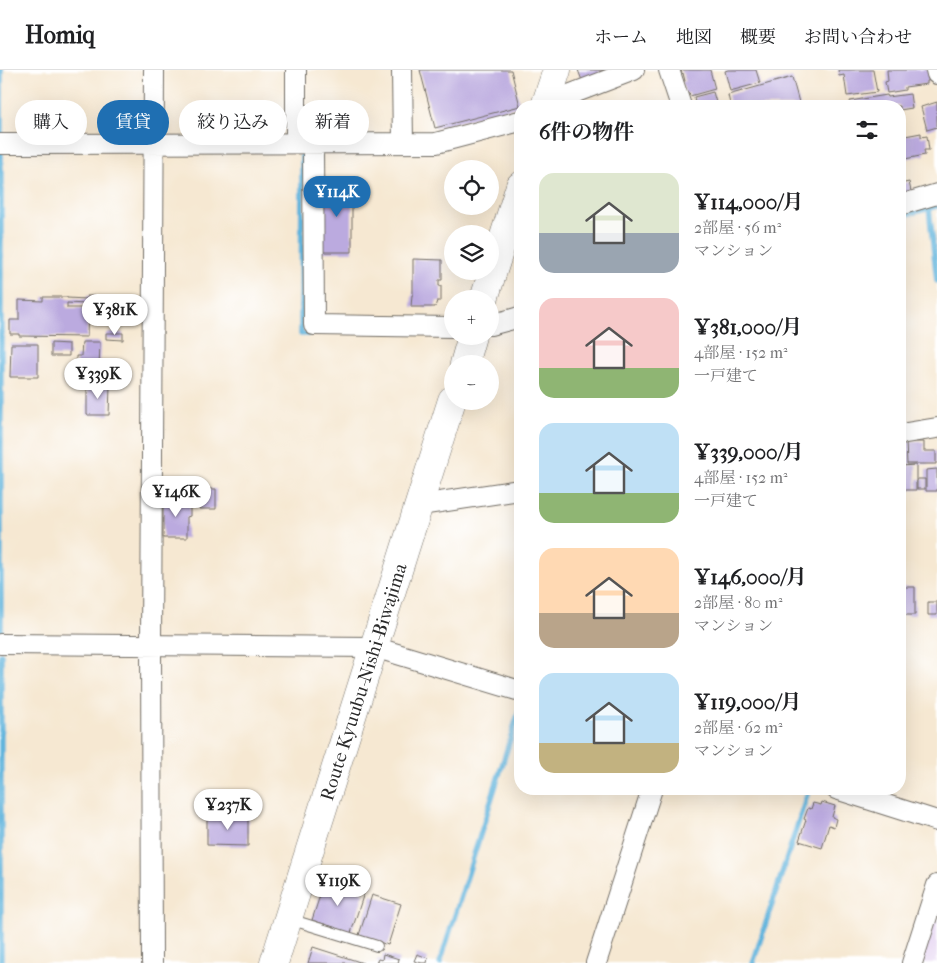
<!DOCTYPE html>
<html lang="ja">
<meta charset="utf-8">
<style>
:root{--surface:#fff;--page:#f2f2f2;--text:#202124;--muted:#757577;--line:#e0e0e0;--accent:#1f6fb2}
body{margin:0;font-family:"IM FELL French Canon","Noto Serif JP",serif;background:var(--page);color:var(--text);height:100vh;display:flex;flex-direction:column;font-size:19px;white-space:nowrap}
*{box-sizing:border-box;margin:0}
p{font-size:16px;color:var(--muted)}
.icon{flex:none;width:28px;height:28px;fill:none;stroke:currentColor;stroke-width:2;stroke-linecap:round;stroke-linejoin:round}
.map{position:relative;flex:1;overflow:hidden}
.drawer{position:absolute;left:514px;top:30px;width:392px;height:695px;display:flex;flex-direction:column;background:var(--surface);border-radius:20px;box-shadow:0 5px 20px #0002}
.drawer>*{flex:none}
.top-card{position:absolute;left:15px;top:30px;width:424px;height:45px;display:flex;gap:10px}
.fabs{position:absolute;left:444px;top:90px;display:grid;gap:10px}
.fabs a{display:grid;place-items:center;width:55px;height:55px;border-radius:50%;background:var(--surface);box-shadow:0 5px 20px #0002;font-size:25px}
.price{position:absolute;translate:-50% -42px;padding:0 11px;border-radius:18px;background:#fff;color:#222;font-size:16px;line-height:32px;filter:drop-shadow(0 1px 2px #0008)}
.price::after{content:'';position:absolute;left:50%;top:30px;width:15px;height:11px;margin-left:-8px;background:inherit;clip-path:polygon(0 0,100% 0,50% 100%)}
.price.current{background:var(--accent);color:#fff}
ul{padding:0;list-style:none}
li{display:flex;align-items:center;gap:15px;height:125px;padding:0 25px}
li span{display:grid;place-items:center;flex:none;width:140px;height:100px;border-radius:15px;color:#555}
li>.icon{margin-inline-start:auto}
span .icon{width:60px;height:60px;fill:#fffc;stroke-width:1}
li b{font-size:21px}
h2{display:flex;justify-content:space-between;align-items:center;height:60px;padding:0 25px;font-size:21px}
.pill{padding:0 18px;border-radius:22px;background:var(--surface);box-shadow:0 5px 20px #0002;font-size:18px;line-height:45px}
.pill.current{background:var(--accent);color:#fff}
header{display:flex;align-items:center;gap:30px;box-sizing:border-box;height:70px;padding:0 25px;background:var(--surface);border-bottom:1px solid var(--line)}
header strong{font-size:24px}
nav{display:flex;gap:28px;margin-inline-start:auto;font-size:18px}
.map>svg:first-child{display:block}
.built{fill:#e4d3f1}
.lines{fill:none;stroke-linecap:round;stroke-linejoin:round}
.stream{stroke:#61b4dc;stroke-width:5.5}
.building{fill:#bbaadf}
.lane-casing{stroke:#726d65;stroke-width:12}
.street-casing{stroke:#726d65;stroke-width:22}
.secondary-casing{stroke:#726d65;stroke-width:29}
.lane{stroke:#fff;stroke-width:10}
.street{stroke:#fff;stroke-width:20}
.secondary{stroke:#fff;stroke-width:28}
.labels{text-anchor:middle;stroke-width:4;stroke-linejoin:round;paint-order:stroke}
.street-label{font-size:19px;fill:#2b2b2b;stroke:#fff}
</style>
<header>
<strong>Homiq</strong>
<nav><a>ホーム</a><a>地図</a><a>概要</a><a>お問い合わせ</a></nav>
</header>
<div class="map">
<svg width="937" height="893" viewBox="0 0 937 893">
<rect width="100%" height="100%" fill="#fff"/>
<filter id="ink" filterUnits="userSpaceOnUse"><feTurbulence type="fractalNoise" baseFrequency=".02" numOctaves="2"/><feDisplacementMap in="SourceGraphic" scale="10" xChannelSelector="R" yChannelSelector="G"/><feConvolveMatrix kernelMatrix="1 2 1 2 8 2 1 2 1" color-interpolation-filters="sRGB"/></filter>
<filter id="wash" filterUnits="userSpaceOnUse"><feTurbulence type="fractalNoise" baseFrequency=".0096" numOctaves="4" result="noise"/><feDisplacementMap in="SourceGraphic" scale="20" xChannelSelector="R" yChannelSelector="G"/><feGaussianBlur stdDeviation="1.12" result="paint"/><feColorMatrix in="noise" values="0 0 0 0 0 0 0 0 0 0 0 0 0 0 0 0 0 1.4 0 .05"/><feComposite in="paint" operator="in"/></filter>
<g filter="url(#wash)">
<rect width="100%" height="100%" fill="#f6e8d2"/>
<path class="built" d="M937 840V893H920Z"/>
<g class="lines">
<path class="stream" d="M1 0V64
M1 84V562
M302 86 301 264H307
M929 138 937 211
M900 146 937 136
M139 563 146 555
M1 893V585
M440 893 520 638
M753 893 808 722"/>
</g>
<g id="blocks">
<path class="building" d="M420 0H511L520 36 435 58Z
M578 0H605L599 2 601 7 583 13Z
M681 0H710L715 19 690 26 689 23 685 24 682 12 685 11 683 3 682 4Z
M728 0H756L760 13 730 21 725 1Z
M838 0H873L877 22 847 26 844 5 839 6Z
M887 0H931L932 10 927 11V14L905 17V20L887 23 885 12 888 11Z
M792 7 800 36H723L730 34 728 25Z
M713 22 717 36H696L694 27Z
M910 24 912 38 900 40V36H851L850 31 887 25 888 27Z
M937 32V57L927 60 921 37Z
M921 63V67L927 66 929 80H924L925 85 900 90V67Z
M909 112 912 126 904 128 900 114Z
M322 113 352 114V182H321Z
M413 189 442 190V210H439V216H441V231H437L435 237H411L412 225H413Z
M87 226H95L94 237H87V234L67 233V238H88L87 267 19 266V264H10V250H19V230L43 231V227H67V228L87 229Z
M106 263H123V270L106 269Z
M82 272H100L99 299H76V286H81Z
M51 273 69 274V286H51Z
M11 274H38V307H10Z
M87 316H110L109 345H87Z
M906 372H924V381H936V394H907Z
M916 395V420H900V396Z
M937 399V421H926V400Z
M917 409H925V419H917Z
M198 419H216V439H199Z
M198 420V428H183L184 421Z
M166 429H185V432H190V446L187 447V468H163V432H166Z
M900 517H915V545H900Z
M928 532H937V545H928Z
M822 732 835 736 832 747 836 749 834 757 829 755 822 778 799 771 806 750 804 749 808 738 811 739 813 733 821 735Z
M207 746 248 747V776L207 775Z
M325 810 364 823 351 863 312 850Z
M372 825 401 834 388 875 359 865Z
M313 877 363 893H308Z
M383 884 399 889 398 893H376L378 889 382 890Z
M417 884 428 888 427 893H422L414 891Z"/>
</g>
</g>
<g filter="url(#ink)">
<use href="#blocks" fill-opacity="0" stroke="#726d65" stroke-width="1"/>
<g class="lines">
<defs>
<path id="lane" d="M289 849 377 876"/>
<path id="street" d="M402 0 403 73
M669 0 681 36
M936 0 937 4
M550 21 566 26 634 0
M296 73V0
M313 73 314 255 452 257
M0 74 436 73 520 51
M900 135 937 124
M490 255 520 247
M900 364 937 358
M420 435 520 420
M0 574 374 577 520 621
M836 719 937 751
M152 893 151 575 154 0
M596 893 652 719
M912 893 937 815"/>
<g id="secondary">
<path d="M545 36 557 0"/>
<path d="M484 229 520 116"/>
<path d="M464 294 472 266"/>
<path id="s1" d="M274 893 452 330"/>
</g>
</defs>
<use href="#lane" class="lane-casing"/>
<use href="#street" class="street-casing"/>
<use href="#secondary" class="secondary-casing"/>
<use href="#lane" class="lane"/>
<use href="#street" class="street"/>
<use href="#secondary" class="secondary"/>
</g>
</g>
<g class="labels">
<g class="street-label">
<text dy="7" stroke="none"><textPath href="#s1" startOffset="295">Route Kyuubu-Nishi-Biwajima</textPath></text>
</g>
</g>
</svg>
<div class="fabs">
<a><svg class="icon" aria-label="locate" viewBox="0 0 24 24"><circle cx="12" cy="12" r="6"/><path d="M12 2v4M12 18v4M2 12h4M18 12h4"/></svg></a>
<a><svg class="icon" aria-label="layers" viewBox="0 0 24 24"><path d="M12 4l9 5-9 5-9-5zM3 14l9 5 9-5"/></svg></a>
<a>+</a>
<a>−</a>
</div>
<b class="price current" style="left:337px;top:148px">¥114K</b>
<b class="price" style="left:115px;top:266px">¥381K</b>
<b class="price" style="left:98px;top:330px">¥339K</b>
<b class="price" style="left:176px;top:448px">¥146K</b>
<b class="price" style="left:228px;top:761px">¥237K</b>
<b class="price" style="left:338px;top:837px">¥119K</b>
<div class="top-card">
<a class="pill">購入</a>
<a class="pill current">賃貸</a>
<a class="pill">絞り込み</a>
<a class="pill">新着</a>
</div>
<section class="drawer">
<h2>6件の物件<svg class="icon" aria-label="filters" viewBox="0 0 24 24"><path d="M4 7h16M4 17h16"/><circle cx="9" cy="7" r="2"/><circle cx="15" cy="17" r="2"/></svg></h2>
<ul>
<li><span style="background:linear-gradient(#dfe7d0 60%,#9aa5b1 0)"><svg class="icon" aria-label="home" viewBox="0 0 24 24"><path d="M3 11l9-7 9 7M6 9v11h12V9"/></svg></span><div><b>¥114,000/月</b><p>2部屋 · 56 m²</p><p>マンション</p></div></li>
<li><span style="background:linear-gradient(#f6c9c9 70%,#8fb573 0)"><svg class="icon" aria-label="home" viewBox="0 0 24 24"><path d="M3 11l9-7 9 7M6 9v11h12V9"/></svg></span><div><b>¥381,000/月</b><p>4部屋 · 152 m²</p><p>一戸建て</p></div></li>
<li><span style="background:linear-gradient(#bfe0f5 70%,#8fb573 0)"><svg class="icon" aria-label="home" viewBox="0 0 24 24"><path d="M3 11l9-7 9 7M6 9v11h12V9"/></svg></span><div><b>¥339,000/月</b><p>4部屋 · 152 m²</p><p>一戸建て</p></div></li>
<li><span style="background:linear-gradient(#ffd9b3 65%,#b9a48a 0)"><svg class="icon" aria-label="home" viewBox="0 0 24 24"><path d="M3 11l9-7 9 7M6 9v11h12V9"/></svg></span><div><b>¥146,000/月</b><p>2部屋 · 80 m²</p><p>マンション</p></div></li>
<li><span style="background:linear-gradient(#bfe0f5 70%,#c2b280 0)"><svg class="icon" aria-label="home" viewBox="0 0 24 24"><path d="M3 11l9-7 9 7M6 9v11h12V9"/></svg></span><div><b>¥119,000/月</b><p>2部屋 · 62 m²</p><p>マンション</p></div></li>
</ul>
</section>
</div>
